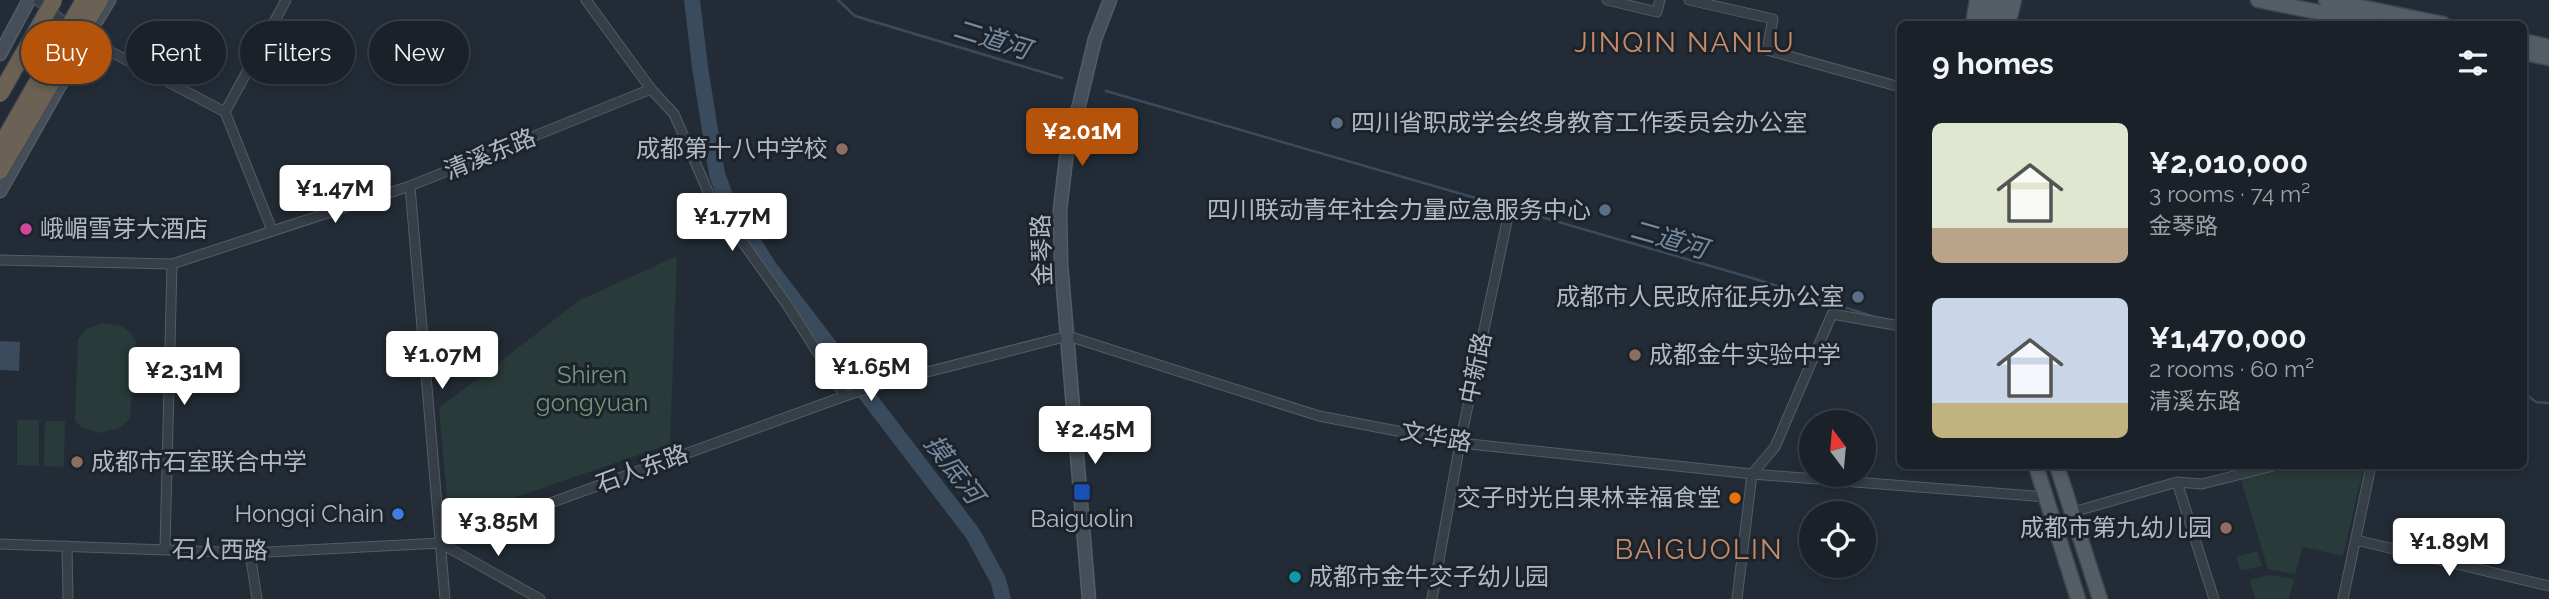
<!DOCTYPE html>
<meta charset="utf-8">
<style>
:root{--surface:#1a2128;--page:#232930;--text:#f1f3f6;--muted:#9fa3a8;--line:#383e45;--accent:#b45309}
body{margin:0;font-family:Raleway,"Noto Sans SC",sans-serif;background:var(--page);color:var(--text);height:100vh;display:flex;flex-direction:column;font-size:26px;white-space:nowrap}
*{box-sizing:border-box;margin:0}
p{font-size:23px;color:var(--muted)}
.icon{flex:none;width:38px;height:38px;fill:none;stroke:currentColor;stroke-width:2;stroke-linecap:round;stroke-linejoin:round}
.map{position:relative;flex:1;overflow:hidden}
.side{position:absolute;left:1897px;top:21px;width:630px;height:448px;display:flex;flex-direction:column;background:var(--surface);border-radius:10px;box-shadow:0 4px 10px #0003,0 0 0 2px var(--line)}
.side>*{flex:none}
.guide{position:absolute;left:21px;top:21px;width:665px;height:63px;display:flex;gap:14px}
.needle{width:46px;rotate:344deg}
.controls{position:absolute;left:1799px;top:410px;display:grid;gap:14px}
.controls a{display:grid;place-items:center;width:77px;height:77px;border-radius:50%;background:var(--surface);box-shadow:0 4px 10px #0003,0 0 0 2px var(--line);font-size:35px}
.price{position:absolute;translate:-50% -60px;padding:0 16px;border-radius:7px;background:#fff;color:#222;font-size:23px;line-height:46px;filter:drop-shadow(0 2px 4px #0008)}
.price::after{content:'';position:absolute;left:50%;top:42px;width:21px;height:16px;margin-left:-10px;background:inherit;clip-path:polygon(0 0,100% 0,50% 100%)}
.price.current{background:var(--accent);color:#fff}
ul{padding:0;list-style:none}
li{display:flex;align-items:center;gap:21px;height:175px;padding:0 35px}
li span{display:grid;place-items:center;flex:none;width:196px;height:140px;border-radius:10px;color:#555}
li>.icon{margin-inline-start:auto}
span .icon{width:84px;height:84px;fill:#fffc;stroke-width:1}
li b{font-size:30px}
h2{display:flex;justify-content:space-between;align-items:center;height:84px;padding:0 35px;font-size:30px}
.pill{padding:0 24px;border-radius:32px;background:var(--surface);box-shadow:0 4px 10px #0003,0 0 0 2px var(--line);font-size:24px;line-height:63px}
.pill.current{background:var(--accent);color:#fff}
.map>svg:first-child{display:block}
.green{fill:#283a39}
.water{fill:#3a4b5d}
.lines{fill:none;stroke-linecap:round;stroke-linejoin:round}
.stream{stroke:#3a4b5d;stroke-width:2.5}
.river{stroke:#3a4b5d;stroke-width:16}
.street-casing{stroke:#545c64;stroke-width:11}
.secondary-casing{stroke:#545c64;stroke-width:15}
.primary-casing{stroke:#404750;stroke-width:17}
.street{stroke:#363e46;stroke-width:9}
.secondary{stroke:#454e59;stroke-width:12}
.primary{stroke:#555d66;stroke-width:14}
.highway-bridge-casing{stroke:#414951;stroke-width:18;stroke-linecap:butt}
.highway-bridge{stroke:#6b6154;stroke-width:16}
.service-dot{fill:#5c6f8a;stroke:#1c232b;stroke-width:2.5}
.education-dot{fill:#8d6e63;stroke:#1c232b;stroke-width:2.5}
.hotel-dot{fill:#d1479c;stroke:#1c232b;stroke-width:2.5}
.transit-dot{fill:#1a4fb4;stroke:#1c232b;stroke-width:2.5}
.food-dot{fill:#e8710a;stroke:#1c232b;stroke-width:2.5}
.shop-dot{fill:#3f7fe0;stroke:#1c232b;stroke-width:2.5}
.culture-dot{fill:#0f9aa8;stroke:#1c232b;stroke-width:2.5}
.labels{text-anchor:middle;stroke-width:6;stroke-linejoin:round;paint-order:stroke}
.poi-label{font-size:24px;fill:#b1b9c3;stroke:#1c232b;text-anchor:end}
.street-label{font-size:24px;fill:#b1b9c3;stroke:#1c232b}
.park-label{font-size:24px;fill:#729679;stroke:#1c232b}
.water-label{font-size:26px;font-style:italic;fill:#758ba3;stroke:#1c232b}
.quarter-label{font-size:28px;letter-spacing:2px;fill:#c68c69;stroke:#1c232b}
</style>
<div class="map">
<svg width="2549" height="599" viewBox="0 0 2549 599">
<rect width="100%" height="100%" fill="#232c36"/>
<path class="green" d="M677 256 670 444 449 520 439 408 580 300Z
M100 324C118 324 127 325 136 341L130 418 120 428 99 433 81 427 75 421 78 339 87 329Z
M17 420H39V466L17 465Z
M45 421H65L64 467 44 466Z
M2280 466H2364L2343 556 2303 547 2295 574 2268 569 2240 477Z
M2257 551 2262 566 2241 571 2236 557Z
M2268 575 2294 579 2289 599H2255L2250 580Z"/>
<path class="water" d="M0 341 20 342 19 371 0 370Z"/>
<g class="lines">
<path class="stream" d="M838 0 855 16 1062 78
M1106 91 1752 278 1875 317
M2524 393 2536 402 2549 403"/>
<path class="river" d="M692 0 700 67 717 174 726 199 769 267 973 534 998 580 1003 599"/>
<defs>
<path id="street" d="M37 0 70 27
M586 0 651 89 674 114 710 196 788 306 845 396
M1607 0 1657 12 1660 0
M1689 0 1773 19 1767 50 1900 87
M81 36 225 112
M410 186 445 599
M272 230 225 112 286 0
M0 260 172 264 410 186 651 89
M2177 482 2214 599
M2073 512 2177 482 2202 484 2273 466
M2356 540 2549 586
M440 543 540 599
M0 544 250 553 440 543 845 396 888 382 1068 336 1319 416 1460 443 1752 474 2046 497
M67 546 68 599
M165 548 172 264
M250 553 257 599
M1432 599 1460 443 1507 221
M1737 599 1752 474 1775 447 1832 314 1900 326
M2343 599 2371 466"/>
<path id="secondary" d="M97 20 109 0
M0 54 29 0
M0 191 86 39
M1089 599 1061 263 1060 210 1066 159 1095 39 1110 0"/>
<path id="primary" d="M2258 0 2378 24
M2326 0 2443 24
M1973 24 1977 0
M1984 24 1988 0
M1996 24 2000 0
M2008 24 2014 0
M2524 41 2549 47
M2524 53 2549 58
M2036 466 2078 599
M2057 466 2100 599"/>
</defs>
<use href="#street" class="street-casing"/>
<use href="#secondary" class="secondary-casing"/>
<use href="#primary" class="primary-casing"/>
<use href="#street" class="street"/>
<use href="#secondary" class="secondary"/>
<use href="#primary" class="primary"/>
<defs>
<path id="highway-bridge" d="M0 94 54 0
M0 147 84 0
M0 171 100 0"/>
</defs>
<use href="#highway-bridge" class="highway-bridge-casing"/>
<use href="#highway-bridge" class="highway-bridge"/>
</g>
<g class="service-dot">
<circle cx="1337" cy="123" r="7"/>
<circle cx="1605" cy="210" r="7"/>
<circle cx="1858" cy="297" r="7"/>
</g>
<g class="education-dot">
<circle cx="842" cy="149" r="7"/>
<circle cx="1635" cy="355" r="7"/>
<circle cx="77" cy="462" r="7"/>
<circle cx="2226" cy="528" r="7"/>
</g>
<circle class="hotel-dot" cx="26" cy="229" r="7"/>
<rect class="transit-dot" x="1073" y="483" width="18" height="18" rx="3.5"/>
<circle class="food-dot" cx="1735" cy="498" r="7"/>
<circle class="shop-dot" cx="398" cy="514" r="7"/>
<circle class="culture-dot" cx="1295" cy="577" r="7"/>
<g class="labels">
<g class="poi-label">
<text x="1351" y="131" text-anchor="start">四川省职成学会终身教育工作委员会办公室</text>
<text x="828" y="157">成都第十八中学校</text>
<text x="1591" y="218">四川联动青年社会力量应急服务中心</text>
<text x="40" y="237" text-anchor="start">峨嵋雪芽大酒店</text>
<text x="1844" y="305">成都市人民政府征兵办公室</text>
<text x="1649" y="363" text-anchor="start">成都金牛实验中学</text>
<text x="91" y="470" text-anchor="start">成都市石室联合中学</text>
<text x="1721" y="506">交子时光白果林幸福食堂</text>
<text x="384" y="522">Hongqi Chain</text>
<text x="1082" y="527" text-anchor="middle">Baiguolin</text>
<text x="2212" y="536">成都市第九幼儿园</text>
<text x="1309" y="585" text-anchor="start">成都市金牛交子幼儿园</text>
</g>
<g class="street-label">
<text transform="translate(490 154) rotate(-22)" y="8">清溪东路</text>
<text transform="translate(1042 250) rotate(-92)" y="8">金琴路</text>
<text transform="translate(1476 368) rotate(-78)" y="8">中新路</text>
<text transform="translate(1436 437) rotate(10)" y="8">文华路</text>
<text transform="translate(642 469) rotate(-20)" y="8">石人东路</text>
<text transform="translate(220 550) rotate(1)" y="8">石人西路</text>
</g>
<g class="park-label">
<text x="592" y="383">Shiren<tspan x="592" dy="28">gongyuan</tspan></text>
</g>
<g class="water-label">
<text transform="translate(992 39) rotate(17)" y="9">二道河</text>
<text transform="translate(1669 239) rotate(16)" y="9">二道河</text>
<text transform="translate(954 469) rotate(53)" y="9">摸底河</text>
</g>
<g class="quarter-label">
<text x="1685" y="52">JINQIN NANLU</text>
<text x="1699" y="559">BAIGUOLIN</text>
</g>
</g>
</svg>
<div class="controls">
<a><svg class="needle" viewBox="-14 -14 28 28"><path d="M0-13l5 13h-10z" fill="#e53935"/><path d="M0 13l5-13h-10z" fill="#9fa3a8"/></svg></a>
<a><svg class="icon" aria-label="locate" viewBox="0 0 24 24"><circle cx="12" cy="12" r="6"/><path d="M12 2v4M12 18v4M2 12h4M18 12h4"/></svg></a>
</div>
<b class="price current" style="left:1082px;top:168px">¥2.01M</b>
<b class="price" style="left:335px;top:225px">¥1.47M</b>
<b class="price" style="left:732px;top:253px">¥1.77M</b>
<b class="price" style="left:442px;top:391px">¥1.07M</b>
<b class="price" style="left:871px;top:403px">¥1.65M</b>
<b class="price" style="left:184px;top:407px">¥2.31M</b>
<b class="price" style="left:1095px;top:466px">¥2.45M</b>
<b class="price" style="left:498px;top:558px">¥3.85M</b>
<b class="price" style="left:2449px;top:578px">¥1.89M</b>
<div class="guide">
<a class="pill current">Buy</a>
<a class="pill">Rent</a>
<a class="pill">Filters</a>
<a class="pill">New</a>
</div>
<section class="side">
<h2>9 homes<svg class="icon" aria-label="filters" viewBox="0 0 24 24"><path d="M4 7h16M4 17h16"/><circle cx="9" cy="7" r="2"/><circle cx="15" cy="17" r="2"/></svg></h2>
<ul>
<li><span style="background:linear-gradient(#dfe7d0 75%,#b9a48a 0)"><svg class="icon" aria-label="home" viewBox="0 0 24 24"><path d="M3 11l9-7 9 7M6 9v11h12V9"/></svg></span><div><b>¥2,010,000</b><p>3 rooms · 74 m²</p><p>金琴路</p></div></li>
<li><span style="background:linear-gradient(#c9d6e8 75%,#c2b280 0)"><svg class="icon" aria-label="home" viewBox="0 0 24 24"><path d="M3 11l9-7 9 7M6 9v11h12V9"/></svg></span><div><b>¥1,470,000</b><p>2 rooms · 60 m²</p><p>清溪东路</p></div></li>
</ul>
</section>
</div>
